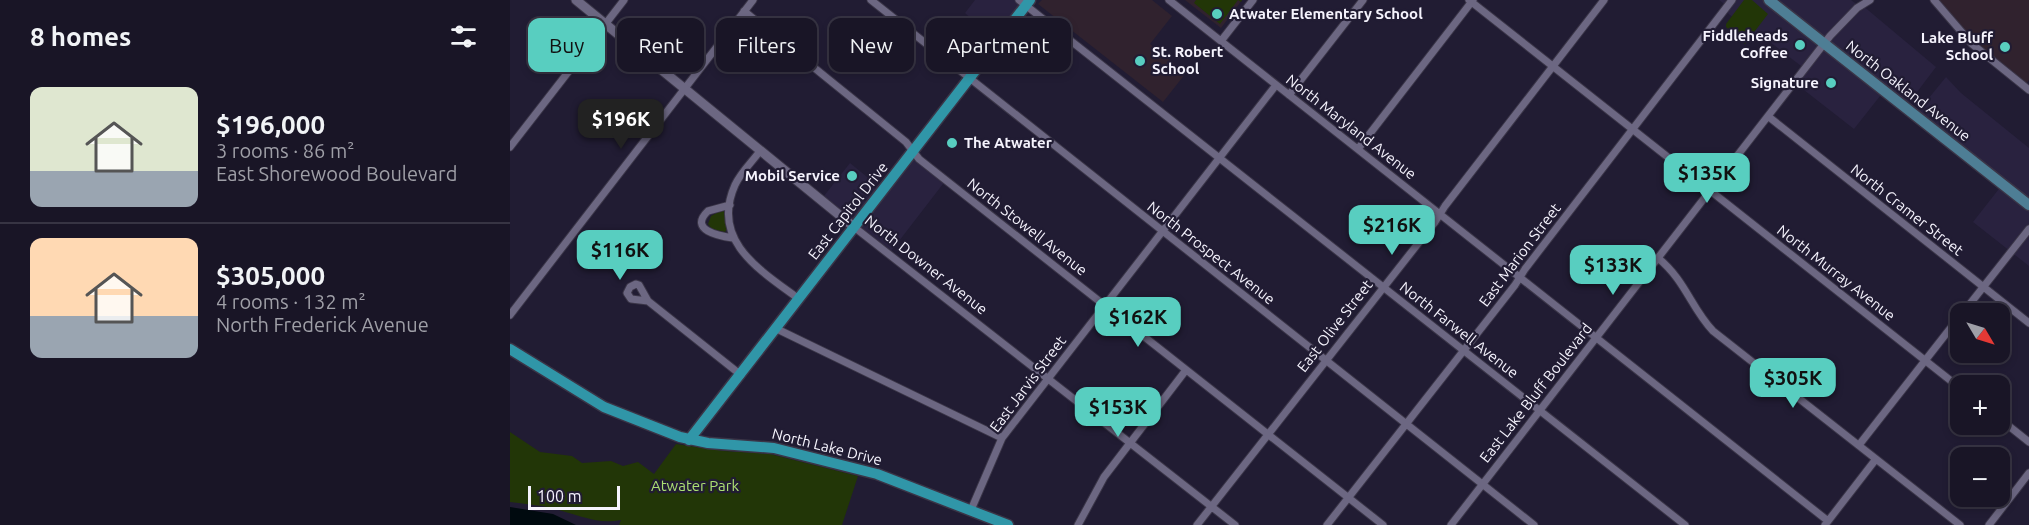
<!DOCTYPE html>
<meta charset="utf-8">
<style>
:root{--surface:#191526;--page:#221e2e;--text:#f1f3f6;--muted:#9f9fa7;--line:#373443;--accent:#58cec0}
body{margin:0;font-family:Ubuntu,sans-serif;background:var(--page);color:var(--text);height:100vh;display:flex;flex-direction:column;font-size:22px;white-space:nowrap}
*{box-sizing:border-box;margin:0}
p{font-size:20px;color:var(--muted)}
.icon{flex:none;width:33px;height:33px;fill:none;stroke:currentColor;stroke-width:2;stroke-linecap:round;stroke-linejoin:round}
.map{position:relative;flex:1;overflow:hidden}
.side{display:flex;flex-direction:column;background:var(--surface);width:510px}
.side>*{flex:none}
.banner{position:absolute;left:18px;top:18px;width:570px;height:54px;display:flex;gap:12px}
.needle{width:39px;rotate:128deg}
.buttons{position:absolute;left:1440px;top:303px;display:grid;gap:12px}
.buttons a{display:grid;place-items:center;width:60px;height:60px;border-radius:12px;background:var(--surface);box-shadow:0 3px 9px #0003,0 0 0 2px var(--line);font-size:30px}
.scale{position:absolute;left:18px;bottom:15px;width:92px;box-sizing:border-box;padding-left:6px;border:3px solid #f5f3fd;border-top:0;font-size:16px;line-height:21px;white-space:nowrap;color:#f5f3fd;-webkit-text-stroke:4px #211c33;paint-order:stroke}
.price{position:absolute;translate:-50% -51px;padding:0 14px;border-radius:12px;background:var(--accent);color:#111;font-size:20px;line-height:39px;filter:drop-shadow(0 2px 3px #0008)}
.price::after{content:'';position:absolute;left:50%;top:36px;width:18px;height:14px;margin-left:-9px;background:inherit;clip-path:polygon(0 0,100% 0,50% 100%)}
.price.active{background:#222;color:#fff}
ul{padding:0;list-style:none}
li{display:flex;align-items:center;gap:18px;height:150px;padding:0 30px}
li+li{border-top:2px solid var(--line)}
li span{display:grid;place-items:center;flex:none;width:168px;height:120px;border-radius:12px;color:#555}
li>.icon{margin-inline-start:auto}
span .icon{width:72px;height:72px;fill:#fffc;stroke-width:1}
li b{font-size:26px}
h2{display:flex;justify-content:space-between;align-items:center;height:72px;padding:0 30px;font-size:26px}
.chip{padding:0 21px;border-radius:12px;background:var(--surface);box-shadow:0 3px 9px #0003,0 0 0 2px var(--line);font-size:21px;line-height:54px}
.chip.active{background:var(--accent);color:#111}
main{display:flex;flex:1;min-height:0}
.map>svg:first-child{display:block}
.built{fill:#29223f}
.education{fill:#30222e}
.green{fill:#223607}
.water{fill:#000a0f}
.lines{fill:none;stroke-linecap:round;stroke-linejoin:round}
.minor-casing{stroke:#3a3547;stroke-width:9}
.tertiary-casing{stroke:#3a3547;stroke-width:11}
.secondary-casing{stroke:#3a3547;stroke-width:13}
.primary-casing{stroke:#3a3547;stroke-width:13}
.minor{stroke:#6c6782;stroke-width:7}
.tertiary{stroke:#6c6782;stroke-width:9}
.secondary{stroke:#4e7e95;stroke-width:10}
.primary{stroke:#3096a8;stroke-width:10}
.poi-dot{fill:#58cec0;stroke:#211c33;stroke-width:2}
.labels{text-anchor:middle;stroke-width:4.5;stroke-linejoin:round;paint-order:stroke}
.poi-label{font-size:15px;font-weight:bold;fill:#f5f3fd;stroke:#211c33;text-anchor:end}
.street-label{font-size:15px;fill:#f5f3fd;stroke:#211c33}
.park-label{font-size:15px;fill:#ace073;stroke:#211c33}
</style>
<main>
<section class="side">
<h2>8 homes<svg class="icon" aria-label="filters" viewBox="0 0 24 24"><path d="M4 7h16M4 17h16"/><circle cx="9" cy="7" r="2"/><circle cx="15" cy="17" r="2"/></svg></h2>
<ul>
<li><span style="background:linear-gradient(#dfe7d0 70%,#9aa5b1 0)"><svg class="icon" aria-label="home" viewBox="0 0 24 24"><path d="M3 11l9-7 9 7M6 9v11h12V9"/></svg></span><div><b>$196,000</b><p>3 rooms · 86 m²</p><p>East Shorewood Boulevard</p></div></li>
<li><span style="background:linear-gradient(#ffd9b3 65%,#9aa5b1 0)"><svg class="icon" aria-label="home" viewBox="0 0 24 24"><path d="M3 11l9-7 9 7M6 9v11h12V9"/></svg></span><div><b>$305,000</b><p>4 rooms · 132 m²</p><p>North Frederick Avenue</p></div></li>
</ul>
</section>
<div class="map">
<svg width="1519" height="525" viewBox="0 0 1519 525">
<rect width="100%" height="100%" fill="#211c33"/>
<path class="built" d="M465 0H520L475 58 452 39 465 22 455 13Z
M1209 0H1341L1349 6 1352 5 1426 67 1395 108 1374 91 1344 129 1285 83 1295 69 1247 32 1244 34 1215 11 1217 6Z
M1436 77 1451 93 1519 148V266L1463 222 1492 185 1405 115Z
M404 151 436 180 379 254 310 201 340 163 373 190Z"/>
<path class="education" d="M532 0H642L662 16 640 44 676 73 653 102 528 4Z
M675 0H732L711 28Z
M1429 0H1519V80L1516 84 1463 40Z"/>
<path class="green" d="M686 0H732L731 2 728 0 710 24 684 3Z
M1234 0H1242L1258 14 1235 44 1216 27V24Z
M212 210 216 213 217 229 215 232 202 229 198 224 201 216Z
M0 432 30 452 62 456 72 463 101 461 113 466 128 462 144 474 166 444 214 451 260 454 348 476 332 525H109L111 520C88 525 65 514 42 508 29 505 14 504 0 502Z"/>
<path class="water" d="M0 507 43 514 66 525H0Z"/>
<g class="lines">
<defs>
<path id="minor" d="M361 0 1024 525
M509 0 1175 525
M659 0 1318 521
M959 0 1450 388
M1424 0 1462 44 1519 90
M234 11 396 142 409 159 873 525
M711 41 743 0
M779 95 853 0
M1259 117 1519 323
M0 147 114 0
M848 149 963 0
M250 151C242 162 231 172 225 185 200 241 251 271 289 299
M220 205 198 211C178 230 209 236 223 238
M344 227 725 525
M1148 258C1176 281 1181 308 1203 331L1450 525
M138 301 121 299 117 293 120 287 126 284 129 285 138 301 231 375
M1452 314 1519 229
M0 315 243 0
M267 329 492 438
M1490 419 1519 442
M1349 445 1450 316
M461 510 492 438 766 85
M568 525 594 477 676 370
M687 525 925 222 935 206 1094 0
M817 525 1005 285 1015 269 1222 0
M941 525 1320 36 1347 8 1360 0
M1315 525 1366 459
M1479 525 1519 473"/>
<path id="tertiary" d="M66 0 344 227"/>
<path id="secondary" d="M1259 0 1519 205"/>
<path id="primary" d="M0 349 94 407 170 437 198 443 264 448 367 474 498 525
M179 440 520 0"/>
</defs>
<use href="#minor" class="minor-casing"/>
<use href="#tertiary" class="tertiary-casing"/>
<use href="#secondary" class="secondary-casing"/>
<use href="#primary" class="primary-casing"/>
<use href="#minor" class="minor"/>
<use href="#tertiary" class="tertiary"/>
<use href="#secondary" class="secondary"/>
<use href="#primary" class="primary"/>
</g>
<g class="poi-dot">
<circle cx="707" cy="14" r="6"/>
<circle cx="1290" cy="45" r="6"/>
<circle cx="1495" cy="47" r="6"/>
<circle cx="630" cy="61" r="6"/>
<circle cx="1321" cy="83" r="6"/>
<circle cx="442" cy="143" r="6"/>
<circle cx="342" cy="176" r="6"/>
</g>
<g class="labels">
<g class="poi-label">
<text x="719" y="19" text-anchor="start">Atwater Elementary School</text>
<text x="1278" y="41">Fiddleheads<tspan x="1278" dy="17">Coffee</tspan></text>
<text x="1483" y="43">Lake Bluff<tspan x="1483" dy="17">School</tspan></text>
<text x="642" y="57" text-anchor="start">St. Robert<tspan x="642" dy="17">School</tspan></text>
<text x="1309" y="88">Signature</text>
<text x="454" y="148" text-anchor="start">The Atwater</text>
<text x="330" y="181">Mobil Service</text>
</g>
<g class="street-label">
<text transform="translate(1398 91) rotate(38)" y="5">North Oakland Avenue</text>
<text transform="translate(841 127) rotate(38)" y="5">North Maryland Avenue</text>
<text transform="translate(1397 210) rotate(38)" y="5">North Cramer Street</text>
<text transform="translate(338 211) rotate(-52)" y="5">East Capitol Drive</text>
<text transform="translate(517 227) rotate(38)" y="5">North Stowell Avenue</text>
<text transform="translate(701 253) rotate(38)" y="5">North Prospect Avenue</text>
<text transform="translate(1010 255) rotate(-53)" y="5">East Marion Street</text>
<text transform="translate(416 265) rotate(38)" y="5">North Downer Avenue</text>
<text transform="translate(1326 273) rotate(38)" y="5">North Murray Avenue</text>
<text transform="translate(825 326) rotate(-52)" y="5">East Olive Street</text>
<text transform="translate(949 330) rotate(38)" y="5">North Farwell Avenue</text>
<text transform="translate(518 384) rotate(-53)" y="5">East Jarvis Street</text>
<text transform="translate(1026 393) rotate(-52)" y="5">East Lake Bluff Boulevard</text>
<text transform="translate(317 447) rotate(14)" y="5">North Lake Drive</text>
</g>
<g class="park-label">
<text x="185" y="491">Atwater Park</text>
</g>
</g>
</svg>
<div class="buttons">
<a><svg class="needle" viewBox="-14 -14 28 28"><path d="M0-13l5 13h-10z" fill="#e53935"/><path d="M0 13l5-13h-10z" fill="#9f9fa7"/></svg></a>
<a>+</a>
<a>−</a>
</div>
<div class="scale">100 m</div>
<b class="price active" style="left:111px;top:150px">$196K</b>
<b class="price" style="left:1197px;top:204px">$135K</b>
<b class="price" style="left:882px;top:256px">$216K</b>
<b class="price" style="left:110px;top:281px">$116K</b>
<b class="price" style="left:1103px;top:296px">$133K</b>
<b class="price" style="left:628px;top:348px">$162K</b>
<b class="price" style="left:1283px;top:409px">$305K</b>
<b class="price" style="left:608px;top:438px">$153K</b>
<div class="banner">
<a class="chip active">Buy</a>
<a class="chip">Rent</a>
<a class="chip">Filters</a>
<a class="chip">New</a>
<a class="chip">Apartment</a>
</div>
</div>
</main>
